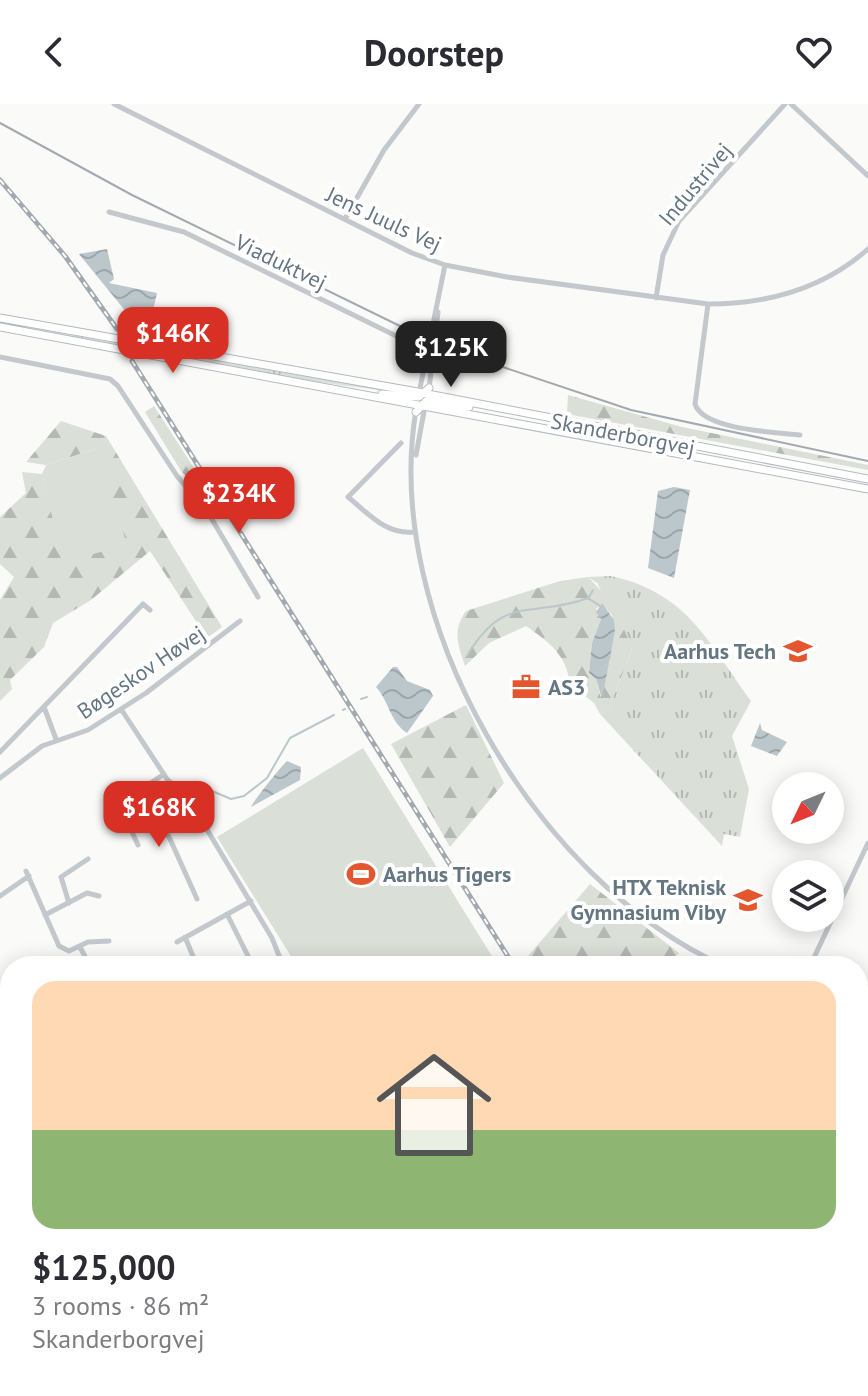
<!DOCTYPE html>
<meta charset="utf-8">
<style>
:root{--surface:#fff;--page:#f7f7f7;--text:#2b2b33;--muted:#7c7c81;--accent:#d93025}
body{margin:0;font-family:"PT Sans",sans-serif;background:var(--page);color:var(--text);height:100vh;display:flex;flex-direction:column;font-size:30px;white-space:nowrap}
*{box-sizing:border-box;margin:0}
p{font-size:26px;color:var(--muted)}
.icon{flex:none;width:44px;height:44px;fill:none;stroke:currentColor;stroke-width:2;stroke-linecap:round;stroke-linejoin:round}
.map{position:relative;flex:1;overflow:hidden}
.sheet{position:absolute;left:0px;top:852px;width:868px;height:440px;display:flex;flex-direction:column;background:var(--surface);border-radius:32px 32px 0 0;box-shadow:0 4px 20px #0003}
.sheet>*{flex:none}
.needle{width:52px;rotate:227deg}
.fabs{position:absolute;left:772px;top:668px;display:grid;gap:16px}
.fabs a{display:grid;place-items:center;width:72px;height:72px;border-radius:50%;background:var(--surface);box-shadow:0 4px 20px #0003;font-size:40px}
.price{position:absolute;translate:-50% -68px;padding:0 18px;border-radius:16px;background:var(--accent);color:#fff;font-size:26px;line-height:52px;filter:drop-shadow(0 2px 4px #0008)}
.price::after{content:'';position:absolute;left:50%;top:48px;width:24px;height:18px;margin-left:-12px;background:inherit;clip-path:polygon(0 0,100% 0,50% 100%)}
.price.active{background:#222;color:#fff}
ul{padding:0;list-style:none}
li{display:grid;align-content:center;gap:16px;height:424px;padding:0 32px}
li span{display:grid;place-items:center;height:248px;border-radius:24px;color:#555}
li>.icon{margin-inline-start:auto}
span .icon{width:144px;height:144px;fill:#fffc;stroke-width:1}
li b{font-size:34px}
header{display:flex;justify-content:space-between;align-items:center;height:104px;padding:0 32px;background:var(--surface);font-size:36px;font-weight:700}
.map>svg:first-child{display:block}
.grass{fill:url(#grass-tufts)}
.forest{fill:url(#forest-firs);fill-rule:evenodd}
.pitch{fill:#dadfd7}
.water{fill:url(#water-waves)}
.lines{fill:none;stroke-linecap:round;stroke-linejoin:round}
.stream{stroke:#bbc7cb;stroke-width:2}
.secondary-casing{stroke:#b3babf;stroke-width:9}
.street{stroke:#c3c8cc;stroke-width:5}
.secondary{stroke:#fff;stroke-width:7}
.tram{stroke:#a2aab0;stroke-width:2}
.rail-casing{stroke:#a2aab0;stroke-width:5}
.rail{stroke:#fff;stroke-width:2;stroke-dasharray:6;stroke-linecap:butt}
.labels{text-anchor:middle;stroke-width:8;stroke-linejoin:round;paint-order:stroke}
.street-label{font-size:22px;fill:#657683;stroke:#fff}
.poi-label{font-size:22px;font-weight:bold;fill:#657683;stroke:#fff;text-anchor:end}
</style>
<header><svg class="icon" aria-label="back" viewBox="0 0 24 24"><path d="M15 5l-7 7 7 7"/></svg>Doorstep<svg class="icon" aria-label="heart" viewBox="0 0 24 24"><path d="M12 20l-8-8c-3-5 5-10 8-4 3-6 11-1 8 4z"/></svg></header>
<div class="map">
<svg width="868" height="1292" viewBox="0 0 868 1292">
<defs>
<pattern id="grass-tufts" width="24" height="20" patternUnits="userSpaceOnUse" patternTransform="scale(2)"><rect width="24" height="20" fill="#dadfd7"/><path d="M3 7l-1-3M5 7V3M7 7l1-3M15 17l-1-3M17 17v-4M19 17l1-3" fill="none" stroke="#b4b9b4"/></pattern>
<pattern id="forest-firs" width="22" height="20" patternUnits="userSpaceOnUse" patternTransform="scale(2)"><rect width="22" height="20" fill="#dadfd7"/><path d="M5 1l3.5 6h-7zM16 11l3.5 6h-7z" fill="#b4b9b4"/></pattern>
<pattern id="water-waves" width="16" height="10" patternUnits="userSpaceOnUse" patternTransform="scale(2)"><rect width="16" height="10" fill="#bbc7cb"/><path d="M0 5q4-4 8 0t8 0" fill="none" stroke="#9ca6aa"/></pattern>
</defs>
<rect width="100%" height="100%" fill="#fafaf8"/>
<path class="grass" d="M30 224 401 289 311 277Z
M611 472C688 489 708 538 751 597L732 632 749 685 740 733 724 730 722 742 600 610 608 607 632 545 597 479 588 473Z"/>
<path class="forest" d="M568 291 682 323 868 361V366L567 310Z
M154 302 210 389 203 390 181 367 145 308Z
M61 317 106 332 222 523 207 534 150 447 91 496 53 519 44 543 10 576 12 585 0 597V496L14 473 0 460V413L26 389 22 368 42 370 64 458 99 344 46 361 26 358Z
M588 473 614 500 632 545 608 607 600 610 594 599 570 580C566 550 550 539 526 522L489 539 465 562C458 541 452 526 466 507L560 477ZM602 500 612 511 615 527 601 594 596 575 589 569 592 539 601 515 596 505Z
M466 601 504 679 450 743 391 640Z
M590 780 679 849 670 862H524L522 859Z
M10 1264V1282H81L63 1292H0V1265Z"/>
<path class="pitch" d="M99 344 127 441 63 458 42 370 46 361Z
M363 644 498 862H336L332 856 322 862H297L217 733Z"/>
<path class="water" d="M107 145 114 175 109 179 157 189 152 211 132 206 127 209 79 150Z
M674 383 690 386 674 474 648 464 658 387Z
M602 499 614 516 615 527 602 595 596 575 589 569 592 539 601 515 596 508Z
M393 563H397L407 577 430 586 433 592 407 629C390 618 389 597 376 583Z
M760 619 762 626 787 638 777 652 751 642Z
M287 657 301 663 300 676 251 703C252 699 283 660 287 657Z"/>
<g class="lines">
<path class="stream" d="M588 495 593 486
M467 552C505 488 532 515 588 494L600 502
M361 595 367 593
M343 606 345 605
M198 690 212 687 231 695 244 692 267 674 290 634 334 611
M318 1282 334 1292
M0 1289 39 1282
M382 1292 412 1282"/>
<defs>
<path id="secondary" d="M0 214 412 287 868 375
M0 223 868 385
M382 290 419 293 429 284
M416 308 426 297 469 303"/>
</defs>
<use href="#secondary" class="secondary-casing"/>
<path class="street" d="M114 0 412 149 445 161 507 173 708 200C767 200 823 185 868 145
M791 0 868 72
M109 108 184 128 433 250
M345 115 384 46 419 0
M656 194 663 151 679 117 785 0
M708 200 695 300C703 326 775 328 800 331
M0 253 110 275 118 282 177 372 207 407 258 493
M429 285 438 208
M419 289 445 161
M416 306C381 513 535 777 724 862
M401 339 348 393C369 410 386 431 414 428
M416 351 425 302
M44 603 56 635
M121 605 167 675 188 694 272 834 283 862
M0 648 143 500 150 506
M0 674 42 642 88 626 146 589 240 517
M141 685 170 735 197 795
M119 700 138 741
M111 706 164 670
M26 767 59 842 69 847 88 838 109 837
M0 792 29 772
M69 799 61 773 88 755
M227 810 253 862
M45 811 87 789 99 792
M185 833 197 862
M177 838 251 797
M80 843 90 862
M810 862 868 739
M0 1052 10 1055
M0 1121H10
M0 1201H10
M233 1282 250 1292
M216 1292 222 1282
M435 1292 447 1282"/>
<use href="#secondary" class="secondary"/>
<path class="tram" d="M0 19 132 91 402 223 479 255 631 306 868 357"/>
<defs>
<path id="rail" d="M0 76 65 152 117 225
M132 257 514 862
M858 1181 868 1186"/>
</defs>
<use href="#rail" class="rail-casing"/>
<use href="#rail" class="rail"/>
</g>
<defs>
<symbol id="university-bare" viewBox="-9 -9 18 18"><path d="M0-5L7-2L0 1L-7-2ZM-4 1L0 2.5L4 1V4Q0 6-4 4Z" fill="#e4572e" stroke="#fff" stroke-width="2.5" paint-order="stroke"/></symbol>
<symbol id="office-bare" viewBox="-9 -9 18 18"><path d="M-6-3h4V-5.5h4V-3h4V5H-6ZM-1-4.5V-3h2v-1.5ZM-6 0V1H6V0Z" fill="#e4572e" stroke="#fff" stroke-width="2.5" paint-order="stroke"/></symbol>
<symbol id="stadium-bare" viewBox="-9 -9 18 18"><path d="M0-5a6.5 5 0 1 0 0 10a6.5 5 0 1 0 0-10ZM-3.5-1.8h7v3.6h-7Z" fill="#e4572e" stroke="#fff" stroke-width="2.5" paint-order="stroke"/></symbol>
</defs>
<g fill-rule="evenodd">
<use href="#university-bare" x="778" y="527" width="40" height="40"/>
<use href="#office-bare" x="506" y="563" width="40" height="40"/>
<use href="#stadium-bare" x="341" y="750" width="40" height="40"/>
<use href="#university-bare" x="728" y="776" width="40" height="40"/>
</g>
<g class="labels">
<g class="street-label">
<text transform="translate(695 80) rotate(-50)" y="8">Industrivej</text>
<text transform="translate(384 115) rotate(25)" y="8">Jens Juuls Vej</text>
<text transform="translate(281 158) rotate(26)" y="8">Viaduktvej</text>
<text transform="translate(623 330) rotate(11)" y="8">Skanderborgvej</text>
<text transform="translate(141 568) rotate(-34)" y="8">Bøgeskov Høvej</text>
</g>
<g class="poi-label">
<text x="776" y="555">Aarhus Tech</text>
<text x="548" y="591" text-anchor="start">AS3</text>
<text x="383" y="778" text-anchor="start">Aarhus Tigers</text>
<text x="726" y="791">HTX Teknisk<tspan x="726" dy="25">Gymnasium Viby</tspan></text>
</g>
</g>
</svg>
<div class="fabs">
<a><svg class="needle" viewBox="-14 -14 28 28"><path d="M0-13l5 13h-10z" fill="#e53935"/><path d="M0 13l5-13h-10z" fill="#7c7c81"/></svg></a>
<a><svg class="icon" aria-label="layers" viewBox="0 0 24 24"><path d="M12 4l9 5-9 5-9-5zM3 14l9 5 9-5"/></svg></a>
</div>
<b class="price" style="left:173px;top:271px">$146K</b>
<b class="price active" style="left:451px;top:285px">$125K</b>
<b class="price" style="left:239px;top:431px">$234K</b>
<b class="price" style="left:159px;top:745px">$168K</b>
<section class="sheet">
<ul>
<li><span style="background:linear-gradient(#ffd9b3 60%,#8fb573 0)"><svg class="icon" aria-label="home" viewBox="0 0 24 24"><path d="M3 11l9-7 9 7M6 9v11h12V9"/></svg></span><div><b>$125,000</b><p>3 rooms · 86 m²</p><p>Skanderborgvej</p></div></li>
</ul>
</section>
</div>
